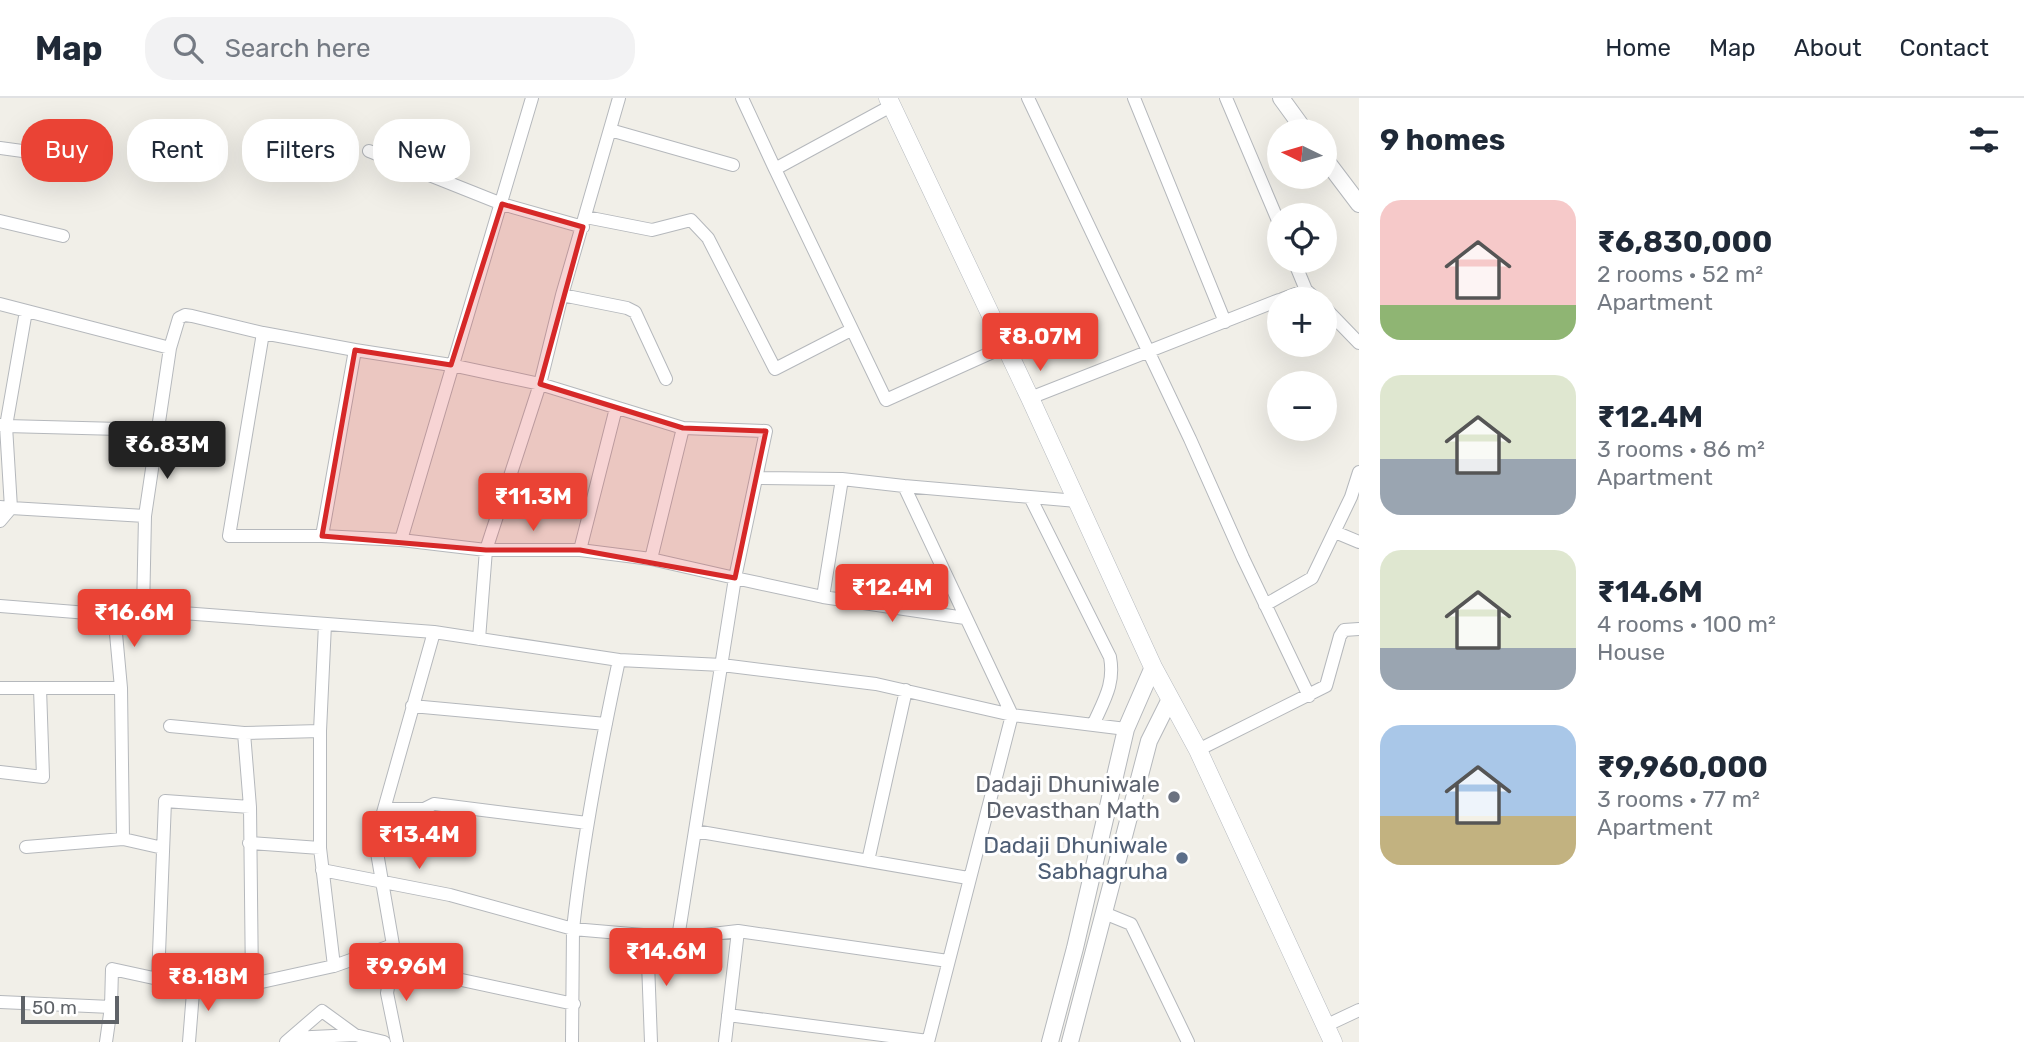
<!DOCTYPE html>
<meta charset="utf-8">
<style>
:root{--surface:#fff;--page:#f2f2f3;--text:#1f2937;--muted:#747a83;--line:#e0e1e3;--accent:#ea4335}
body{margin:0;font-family:Rubik,sans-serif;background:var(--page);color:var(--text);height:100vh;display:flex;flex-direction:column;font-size:26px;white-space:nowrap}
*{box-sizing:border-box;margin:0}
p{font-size:23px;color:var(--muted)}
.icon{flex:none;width:38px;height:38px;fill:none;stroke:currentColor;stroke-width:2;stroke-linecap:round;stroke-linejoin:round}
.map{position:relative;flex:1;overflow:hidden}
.sheet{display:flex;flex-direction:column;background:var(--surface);width:665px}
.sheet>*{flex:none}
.hud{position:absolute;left:21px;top:21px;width:665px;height:63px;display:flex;gap:14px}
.needle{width:46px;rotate:275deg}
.fabs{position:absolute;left:1267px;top:21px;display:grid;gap:14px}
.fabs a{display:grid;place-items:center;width:70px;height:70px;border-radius:50%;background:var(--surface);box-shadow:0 7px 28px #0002;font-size:35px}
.scale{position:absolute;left:21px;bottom:18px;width:98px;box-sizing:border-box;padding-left:7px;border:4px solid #5f6368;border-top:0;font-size:19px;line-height:24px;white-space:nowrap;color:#5f6368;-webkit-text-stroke:5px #fff;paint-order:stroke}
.price{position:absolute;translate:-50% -60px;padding:0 16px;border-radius:7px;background:var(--accent);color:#fff;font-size:23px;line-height:46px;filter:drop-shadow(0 2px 4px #0008)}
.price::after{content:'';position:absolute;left:50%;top:42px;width:21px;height:16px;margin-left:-10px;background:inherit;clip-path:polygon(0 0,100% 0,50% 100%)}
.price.on{background:#222;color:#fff}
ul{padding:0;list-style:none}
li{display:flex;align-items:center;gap:21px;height:175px;padding:0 21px}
li span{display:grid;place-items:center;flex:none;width:196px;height:140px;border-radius:21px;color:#555}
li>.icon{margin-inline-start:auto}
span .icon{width:84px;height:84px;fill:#fffc;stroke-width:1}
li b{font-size:30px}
h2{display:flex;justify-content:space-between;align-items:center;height:84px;padding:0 21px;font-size:30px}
.tag{padding:0 24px;border-radius:28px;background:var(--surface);box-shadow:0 7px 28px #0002;font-size:24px;line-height:63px}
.tag.on{background:var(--accent);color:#fff}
header{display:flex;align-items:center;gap:42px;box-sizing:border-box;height:98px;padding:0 35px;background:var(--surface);border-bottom:2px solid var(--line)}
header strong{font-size:33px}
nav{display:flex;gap:38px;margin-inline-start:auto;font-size:24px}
.search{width:490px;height:63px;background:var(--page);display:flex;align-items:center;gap:18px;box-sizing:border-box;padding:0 24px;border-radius:28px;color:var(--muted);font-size:26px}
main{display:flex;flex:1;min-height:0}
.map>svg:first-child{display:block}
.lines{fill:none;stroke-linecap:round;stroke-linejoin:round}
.minor-casing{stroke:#b5b8bc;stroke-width:14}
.tertiary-casing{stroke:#b5b8bc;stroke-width:18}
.secondary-casing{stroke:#b6babf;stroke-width:19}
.minor{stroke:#fff;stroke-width:12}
.tertiary{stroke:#fff;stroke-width:16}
.secondary{stroke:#fff;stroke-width:18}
.marked{fill:#d62828;fill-opacity:0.2;stroke:#d62828;stroke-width:5;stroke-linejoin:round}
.worship-dot{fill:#6b7280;stroke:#fff;stroke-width:2.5}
.service-dot{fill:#5c6f8a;stroke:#fff;stroke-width:2.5}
.labels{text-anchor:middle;stroke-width:6;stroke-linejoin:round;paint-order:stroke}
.worship-label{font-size:23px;fill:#5b616d;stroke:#fff;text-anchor:end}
.service-label{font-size:23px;fill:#4e5e75;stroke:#fff;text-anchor:end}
</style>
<header>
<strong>Map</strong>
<div class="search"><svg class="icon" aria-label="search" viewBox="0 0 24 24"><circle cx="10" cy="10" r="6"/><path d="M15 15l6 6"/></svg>Search here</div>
<nav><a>Home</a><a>Map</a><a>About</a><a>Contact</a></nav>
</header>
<main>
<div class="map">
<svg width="1359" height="944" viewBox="0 0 1359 944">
<rect width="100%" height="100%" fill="#f1efe8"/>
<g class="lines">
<defs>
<path id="minor" d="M742 0 775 71
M1028 0 1190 341 1243 460 1309 598
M1134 0 1225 224
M1226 0 1279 125
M891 8 775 71 886 302 1006 248
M610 32 733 67
M0 50 66 59
M369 53 502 106 583 129
M586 119 652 132 691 122 708 140 775 271 851 232
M0 123 63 138
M1294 163 1306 192 1316 201
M562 197 627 210 635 214 666 281
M1282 201 1306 192
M0 206 170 250
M1325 210 1359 245
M355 252 263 235 229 438H322L401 442 532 0
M1030 300 1279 202
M0 327 6 328 26 213
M756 380 842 381
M904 388 1077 403
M1030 399 1110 559C1115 586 1104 602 1093 627
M0 409 11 410 6 328 158 332
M0 423 11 410 145 418
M1335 434 1359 444
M322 438 355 252 451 267 540 286 683 330 766 333 735 480 651 461
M401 442 486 452H580L651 461 683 330
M580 452 616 310
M823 499 965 520
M1265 507 1312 480 1351 399 1359 374
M0 508 88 515 169 514 434 534
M114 514 121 590
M143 514 145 418 170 250 179 220 185 217 192 218 263 235
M479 541 486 452 540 286 562 197 619 0
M0 590H121L123 741 163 750
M412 608 606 626
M170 628 244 635
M320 633 325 526
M1198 652 1326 588 1340 538 1344 532 1359 531
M0 674 43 679 40 590
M250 709 165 703 158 881 252 886
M384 711H424L434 706 587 725
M695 733 968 780
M249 745 320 750
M26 749 123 741
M868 763 906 592
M322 772 450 797 573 831 572 944
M1104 815 1131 826 1188 944
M738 833 948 863
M647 838 651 944
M678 840 735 480 823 499 842 381 904 388 1012 617 928 944
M393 847 392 867 574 906
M392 867 387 895 397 944
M334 868 252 886 250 709 244 635 320 633V750L334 868 393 847 375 743 434 534 619 562
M0 904 111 909 112 871 158 881
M728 917 928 943
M1325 928 1359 912
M291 940 355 937
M106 944 111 909
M189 944 194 882
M286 944 322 913 355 937 384 944
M725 944 738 833 678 840 573 831C583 740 600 651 619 562L722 567 876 586 1012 617 1126 631"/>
<path id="tertiary" d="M1281 0 1305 33
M1325 61 1359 106
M1050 944 1075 850 1126 631 1153 569
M1070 944 1149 643 1170 601"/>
<path id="secondary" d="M888 0 1030 300 1153 569 1198 652 1333 944"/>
</defs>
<use href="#minor" class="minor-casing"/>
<use href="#tertiary" class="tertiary-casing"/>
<use href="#secondary" class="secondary-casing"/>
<use href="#minor" class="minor"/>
<use href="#tertiary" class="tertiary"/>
<use href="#secondary" class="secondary"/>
</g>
<path class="marked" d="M502 106 583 129 540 286 683 330 766 333 735 480 580 452H486L322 438 355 252 451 267Z"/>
<circle class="worship-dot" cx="1174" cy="699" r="7"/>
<circle class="service-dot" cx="1182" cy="760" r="7"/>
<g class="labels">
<g class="worship-label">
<text x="1160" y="694">Dadaji Dhuniwale<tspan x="1160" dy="26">Devasthan Math</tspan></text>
</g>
<g class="service-label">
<text x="1168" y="755">Dadaji Dhuniwale<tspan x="1168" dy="26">Sabhagruha</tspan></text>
</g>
</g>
</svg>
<div class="fabs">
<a><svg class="needle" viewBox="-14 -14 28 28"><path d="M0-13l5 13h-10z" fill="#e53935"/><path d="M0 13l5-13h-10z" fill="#747a83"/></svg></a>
<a><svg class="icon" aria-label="locate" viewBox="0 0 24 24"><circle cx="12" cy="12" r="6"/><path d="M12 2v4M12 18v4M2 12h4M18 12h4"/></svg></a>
<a>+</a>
<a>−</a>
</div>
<div class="scale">50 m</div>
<b class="price" style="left:1040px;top:275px">₹8.07M</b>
<b class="price on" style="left:167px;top:383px">₹6.83M</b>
<b class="price" style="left:533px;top:435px">₹11.3M</b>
<b class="price" style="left:892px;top:526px">₹12.4M</b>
<b class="price" style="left:134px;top:551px">₹16.6M</b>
<b class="price" style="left:419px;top:773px">₹13.4M</b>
<b class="price" style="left:666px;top:890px">₹14.6M</b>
<b class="price" style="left:406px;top:905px">₹9.96M</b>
<b class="price" style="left:208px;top:915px">₹8.18M</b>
<div class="hud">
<a class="tag on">Buy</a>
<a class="tag">Rent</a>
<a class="tag">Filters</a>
<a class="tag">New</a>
</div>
</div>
<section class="sheet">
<h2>9 homes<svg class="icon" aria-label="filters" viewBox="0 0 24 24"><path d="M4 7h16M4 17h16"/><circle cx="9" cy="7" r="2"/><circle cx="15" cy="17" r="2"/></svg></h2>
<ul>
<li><span style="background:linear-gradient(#f6c9c9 75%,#8fb573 0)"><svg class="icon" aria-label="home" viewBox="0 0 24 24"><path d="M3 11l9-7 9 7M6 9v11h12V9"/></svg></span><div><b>₹6,830,000</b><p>2 rooms · 52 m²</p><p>Apartment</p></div></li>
<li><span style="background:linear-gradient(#dfe7d0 60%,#9aa5b1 0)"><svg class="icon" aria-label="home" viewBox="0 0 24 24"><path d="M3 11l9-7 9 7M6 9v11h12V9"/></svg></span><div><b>₹12.4M</b><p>3 rooms · 86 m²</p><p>Apartment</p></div></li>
<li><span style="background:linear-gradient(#dfe7d0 70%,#9aa5b1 0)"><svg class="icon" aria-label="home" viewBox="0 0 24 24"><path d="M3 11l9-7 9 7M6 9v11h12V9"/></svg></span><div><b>₹14.6M</b><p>4 rooms · 100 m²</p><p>House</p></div></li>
<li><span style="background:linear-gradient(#a9c7e8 65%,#c2b280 0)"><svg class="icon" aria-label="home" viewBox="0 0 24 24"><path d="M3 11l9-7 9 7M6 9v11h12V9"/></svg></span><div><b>₹9,960,000</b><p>3 rooms · 77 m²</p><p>Apartment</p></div></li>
</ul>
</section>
</main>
